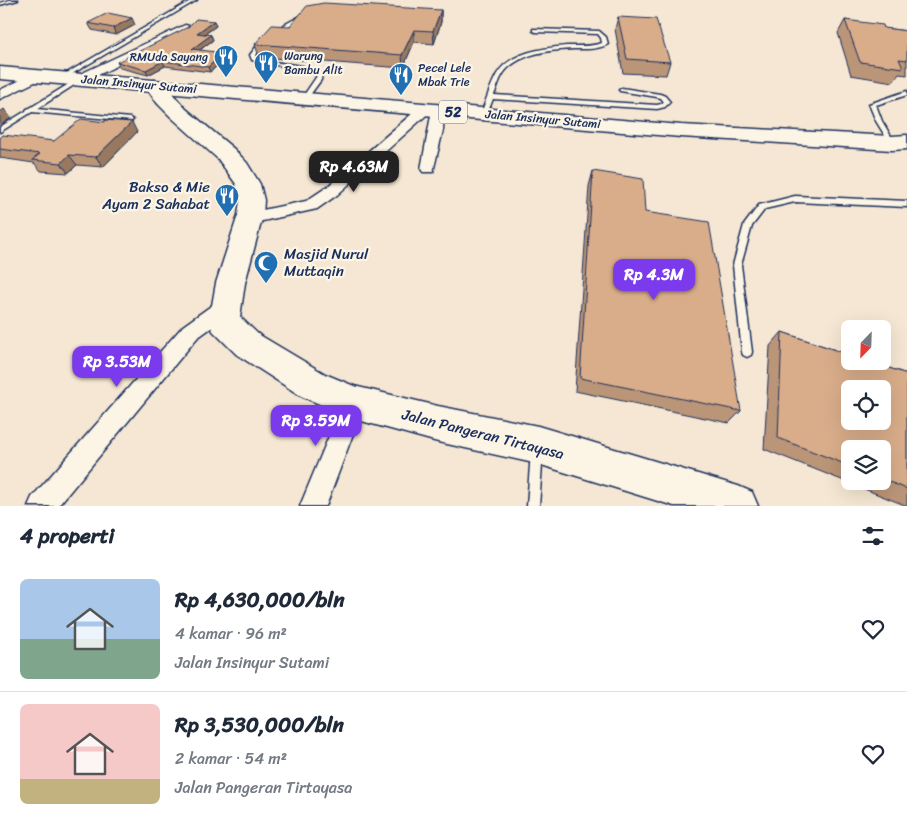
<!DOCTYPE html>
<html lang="id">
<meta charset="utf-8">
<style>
:root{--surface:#fff;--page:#f6f6f7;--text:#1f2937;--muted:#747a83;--line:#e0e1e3;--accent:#7c3aed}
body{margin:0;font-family:Sriracha,sans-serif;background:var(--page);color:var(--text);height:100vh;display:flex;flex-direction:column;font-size:19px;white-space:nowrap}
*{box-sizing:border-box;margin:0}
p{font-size:16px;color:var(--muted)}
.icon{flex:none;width:28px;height:28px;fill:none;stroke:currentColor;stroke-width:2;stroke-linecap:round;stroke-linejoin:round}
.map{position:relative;height:506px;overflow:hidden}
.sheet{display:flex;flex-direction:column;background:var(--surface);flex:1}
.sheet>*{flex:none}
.needle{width:32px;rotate:203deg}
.controls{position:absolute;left:841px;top:320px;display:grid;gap:10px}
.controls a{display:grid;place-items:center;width:50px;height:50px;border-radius:8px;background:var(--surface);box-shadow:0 5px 20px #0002;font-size:25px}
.price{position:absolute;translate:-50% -42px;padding:0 11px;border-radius:10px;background:var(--accent);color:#fff;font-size:16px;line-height:32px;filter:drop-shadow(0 1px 2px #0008)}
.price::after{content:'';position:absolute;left:50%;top:30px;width:15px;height:11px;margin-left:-8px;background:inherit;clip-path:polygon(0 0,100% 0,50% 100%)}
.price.active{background:#222;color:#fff}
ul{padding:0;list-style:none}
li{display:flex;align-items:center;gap:15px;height:125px;padding:0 20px}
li+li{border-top:1px solid var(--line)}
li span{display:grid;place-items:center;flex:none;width:140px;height:100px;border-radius:8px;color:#555}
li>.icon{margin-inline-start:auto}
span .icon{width:60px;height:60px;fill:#fffc;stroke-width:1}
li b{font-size:21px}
h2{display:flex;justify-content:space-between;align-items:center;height:60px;padding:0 20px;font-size:21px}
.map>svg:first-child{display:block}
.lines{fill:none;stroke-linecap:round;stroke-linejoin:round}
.service-casing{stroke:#1b2f5e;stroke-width:3}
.minor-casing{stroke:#1b2f5e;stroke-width:3}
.primary-casing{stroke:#1b2f5e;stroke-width:3}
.trunk-casing{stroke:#1b2f5e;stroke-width:3}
.service{fill:#fcf5e5;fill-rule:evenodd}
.minor{fill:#fcf5e5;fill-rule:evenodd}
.primary{fill:#fcf5e5;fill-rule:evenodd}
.trunk{fill:#fcf5e5;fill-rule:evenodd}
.wall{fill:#bb9577;stroke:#1b2f5e;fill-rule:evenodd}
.shaded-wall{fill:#987961;stroke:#1b2f5e}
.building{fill:#d9ad8a;stroke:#1b2f5e;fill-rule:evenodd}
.labels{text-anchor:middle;stroke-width:4.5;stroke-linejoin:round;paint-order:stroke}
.far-poi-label{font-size:12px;fill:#1b2f5e;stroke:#fcf5e5;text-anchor:start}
.far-street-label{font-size:12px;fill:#1b2f5e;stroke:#fcf5e5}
.shield{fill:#fcf5e5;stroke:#5e6a86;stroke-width:1}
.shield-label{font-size:14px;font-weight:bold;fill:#1b2f5e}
.poi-label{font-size:15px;fill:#1b2f5e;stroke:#fcf5e5;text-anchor:end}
.street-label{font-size:15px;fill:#1b2f5e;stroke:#fcf5e5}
</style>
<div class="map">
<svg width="907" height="506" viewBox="0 0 907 506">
<rect width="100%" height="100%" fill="#f5e7d3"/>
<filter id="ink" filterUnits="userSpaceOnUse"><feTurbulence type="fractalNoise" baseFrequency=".02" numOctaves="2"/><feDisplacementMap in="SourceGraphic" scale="10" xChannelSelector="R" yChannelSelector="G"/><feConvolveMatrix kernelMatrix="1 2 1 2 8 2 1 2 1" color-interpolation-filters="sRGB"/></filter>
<g filter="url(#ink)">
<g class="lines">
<defs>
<path id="service" d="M10 0H18L0 5V3Z
M192 0H197L65 78 60 77Z
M304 14 308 15 276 33 271 32Z
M533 29 599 31 606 37 608 44C598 50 585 49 574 49 551 50 517 53 503 74 499 80 497 88 494 95L657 105 661 104 664 102 661 98 657 97 620 91 619 90 622 88 660 94 665 96 670 102 665 107 657 109 493 99 487 114 484 116 482 115 481 114C486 101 490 86 497 74 510 52 544 48 567 46 579 46 591 47 602 43L601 38 598 34 535 32 533 31Z
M264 38 267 40 256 55 257 58C278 66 302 61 322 74L321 80 307 99 302 98 317 76C298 63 273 68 252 60L250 55 262 39Z
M80 77 83 79 82 80 37 109 130 118 133 120 132 121 32 112 0 132V127L26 111 27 109 30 108Z
M907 91V95L876 105 882 121 895 143 894 144H890L876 121 869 104Z
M795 196 907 201V207L795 202 765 209 752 226 741 265 752 352 751 355 747 357 743 355 742 352 733 265 744 225 759 205Z
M537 445 541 447 543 451 539 506H527L531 451 533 447Z"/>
<path id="minor" d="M185 25 189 26 190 28 189 30 84 82 80 83 74 79 76 76Z
M37 72 41 73 43 76 41 79 0 99V90Z
M426 105 432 109 438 106 443 107 444 110 443 130 433 172H423L421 169 432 110 337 195 317 209 249 224 243 222 241 218 243 214 306 201 327 187 421 106Z
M225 299 232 301 235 307 232 313 197 338 58 506H28L32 497 183 326 218 301Z
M354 391 362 395 365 402 326 506H300L346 395Z"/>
<path id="primary" d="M155 80 162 82 186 109 234 149 247 163 260 184 264 200 263 215 245 283 240 317 258 334 325 374 354 386 438 406 538 426 738 486 752 492 758 506H674L538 464 438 442 354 419 301 396 236 354 213 331 209 322 216 283 238 215 240 200 236 184 218 159 171 117 158 104 145 86 148 82Z"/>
<path id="trunk" d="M0 67 681 125 892 136 907 135V149L892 150 681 137 0 79Z"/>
</defs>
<use href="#service" class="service-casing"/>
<use href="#minor" class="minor-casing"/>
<use href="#primary" class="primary-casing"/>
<use href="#trunk" class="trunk-casing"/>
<use href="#service" class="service"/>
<use href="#minor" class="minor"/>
<use href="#primary" class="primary"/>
<use href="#trunk" class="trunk"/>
</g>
<path class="wall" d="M441 10V22L434 44 414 42 403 68 259 57 255 44Z
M618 17 670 62 666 75 623 73 615 29Z
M845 20 884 28 907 31V75L899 74 893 82 851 75 838 33Z
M214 21 216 26 205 34 211 35 213 40 200 50 226 58 210 72 165 66 148 75 120 68 117 62Z
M88 23 135 25 116 35 92 30Z
M137 132 103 167 77 165 68 173 41 171 34 163 0 158V138L54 141Z
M593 171 645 212 741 411 729 423 575 391 589 186Z
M782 332 907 374V506L764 449 770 346ZM850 449H882V481H850Z"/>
<path class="shaded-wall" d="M441 10V22L434 44 433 31Z
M132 18 135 25 116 35 113 28Z
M214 21 216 26 199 38 197 33Z
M414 30V42L403 68 402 55Z
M211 35 213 40 194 54 192 49Z
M224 53 226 58 210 72 208 67Z
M163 61 165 66 148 75 146 70Z
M4 109 11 118 0 126V112Z
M132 122 137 132 103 167 96 157Z
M69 155 77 165 68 173 61 163Z"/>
<path class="building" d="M324 3 441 10 433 31 414 30 402 55 255 44 272 25 290 26 307 6Z
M108 13 132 18 113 28 88 23Z
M618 17 656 19 670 62 627 59Z
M196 19 214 21 197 33 211 35 192 49 224 53 208 67 163 61 146 70 117 62 188 27Z
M845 20 883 25 884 28 907 31V60L899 59 903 68 860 62Z
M81 119 105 122V120L132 122 96 157 69 155 61 163 32 160 40 154 0 149V138L3 135 54 141Z
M593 171 643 179 645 212 709 222 741 411 580 378Z
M782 332 850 355V361H868L907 374V489L882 479V449H850V466L778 438ZM850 389H882V421H850Z"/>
</g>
<defs>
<symbol id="restaurant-pin" viewBox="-11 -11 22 30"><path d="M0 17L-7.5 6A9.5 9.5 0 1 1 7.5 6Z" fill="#1f6fb2" stroke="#fcf5e5"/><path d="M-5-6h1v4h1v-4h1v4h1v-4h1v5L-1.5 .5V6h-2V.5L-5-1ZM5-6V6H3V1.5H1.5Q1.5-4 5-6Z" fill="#fff"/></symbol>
<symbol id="mosque-pin" viewBox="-11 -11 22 30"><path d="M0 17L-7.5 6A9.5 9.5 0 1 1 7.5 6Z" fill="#1f6fb2" stroke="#fcf5e5"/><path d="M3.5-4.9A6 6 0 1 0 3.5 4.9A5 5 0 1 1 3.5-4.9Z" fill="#fff"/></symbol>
</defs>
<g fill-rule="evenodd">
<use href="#restaurant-pin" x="212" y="43" width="28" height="38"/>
<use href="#restaurant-pin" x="252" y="49" width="28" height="38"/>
<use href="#restaurant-pin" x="387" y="61" width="28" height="38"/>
<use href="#restaurant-pin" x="213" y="182" width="28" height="38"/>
<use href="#mosque-pin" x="252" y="249" width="28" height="38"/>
</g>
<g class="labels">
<g class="far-poi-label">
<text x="284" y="60">Warung<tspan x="284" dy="14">Bambu Alit</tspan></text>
<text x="208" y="61" text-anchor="end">RMUda Sayang</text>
<text x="418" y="72">Pecel Lele<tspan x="418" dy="14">Mbak Trie</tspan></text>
</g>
<g class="far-street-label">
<text transform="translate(139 84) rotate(5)" y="4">Jalan Insinyur Sutami</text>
<text transform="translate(543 119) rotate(5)" y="4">Jalan Insinyur Sutami</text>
</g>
<rect class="shield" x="439" y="100.5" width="28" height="23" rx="4"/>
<g class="shield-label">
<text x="453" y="117">52</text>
</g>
<g class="poi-label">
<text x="210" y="192">Bakso &amp; Mie<tspan x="210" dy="17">Ayam 2 Sahabat</tspan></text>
<text x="284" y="259" text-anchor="start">Masjid Nurul<tspan x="284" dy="17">Muttaqin</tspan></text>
</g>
<g class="street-label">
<text transform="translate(483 434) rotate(14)" y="5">Jalan Pangeran Tirtayasa</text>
</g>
</g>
</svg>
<div class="controls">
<a><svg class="needle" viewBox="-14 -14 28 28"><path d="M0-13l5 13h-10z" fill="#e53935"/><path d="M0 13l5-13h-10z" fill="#747a83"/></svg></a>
<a><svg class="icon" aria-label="locate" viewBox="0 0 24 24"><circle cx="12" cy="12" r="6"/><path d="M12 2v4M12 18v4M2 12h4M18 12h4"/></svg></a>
<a><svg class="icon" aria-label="layers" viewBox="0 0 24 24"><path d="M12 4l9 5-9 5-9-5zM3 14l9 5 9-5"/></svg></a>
</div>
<b class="price active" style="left:354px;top:193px">Rp 4.63M</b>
<b class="price" style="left:654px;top:301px">Rp 4.3M</b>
<b class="price" style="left:117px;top:388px">Rp 3.53M</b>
<b class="price" style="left:316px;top:447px">Rp 3.59M</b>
</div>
<section class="sheet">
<h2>4 properti<svg class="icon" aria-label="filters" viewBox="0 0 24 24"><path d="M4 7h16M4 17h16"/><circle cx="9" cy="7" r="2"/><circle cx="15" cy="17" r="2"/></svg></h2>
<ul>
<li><span style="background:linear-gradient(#a9c7e8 60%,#7fa58c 0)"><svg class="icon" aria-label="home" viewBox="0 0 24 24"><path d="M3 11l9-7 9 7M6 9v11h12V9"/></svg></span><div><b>Rp 4,630,000/bln</b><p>4 kamar · 96 m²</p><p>Jalan Insinyur Sutami</p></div><svg class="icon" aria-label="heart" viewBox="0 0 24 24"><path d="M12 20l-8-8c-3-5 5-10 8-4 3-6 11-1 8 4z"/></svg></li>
<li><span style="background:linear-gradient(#f6c9c9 75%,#c2b280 0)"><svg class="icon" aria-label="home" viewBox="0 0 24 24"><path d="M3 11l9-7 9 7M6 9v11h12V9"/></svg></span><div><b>Rp 3,530,000/bln</b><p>2 kamar · 54 m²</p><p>Jalan Pangeran Tirtayasa</p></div><svg class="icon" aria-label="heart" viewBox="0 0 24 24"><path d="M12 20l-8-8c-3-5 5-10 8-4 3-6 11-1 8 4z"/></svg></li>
</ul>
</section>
